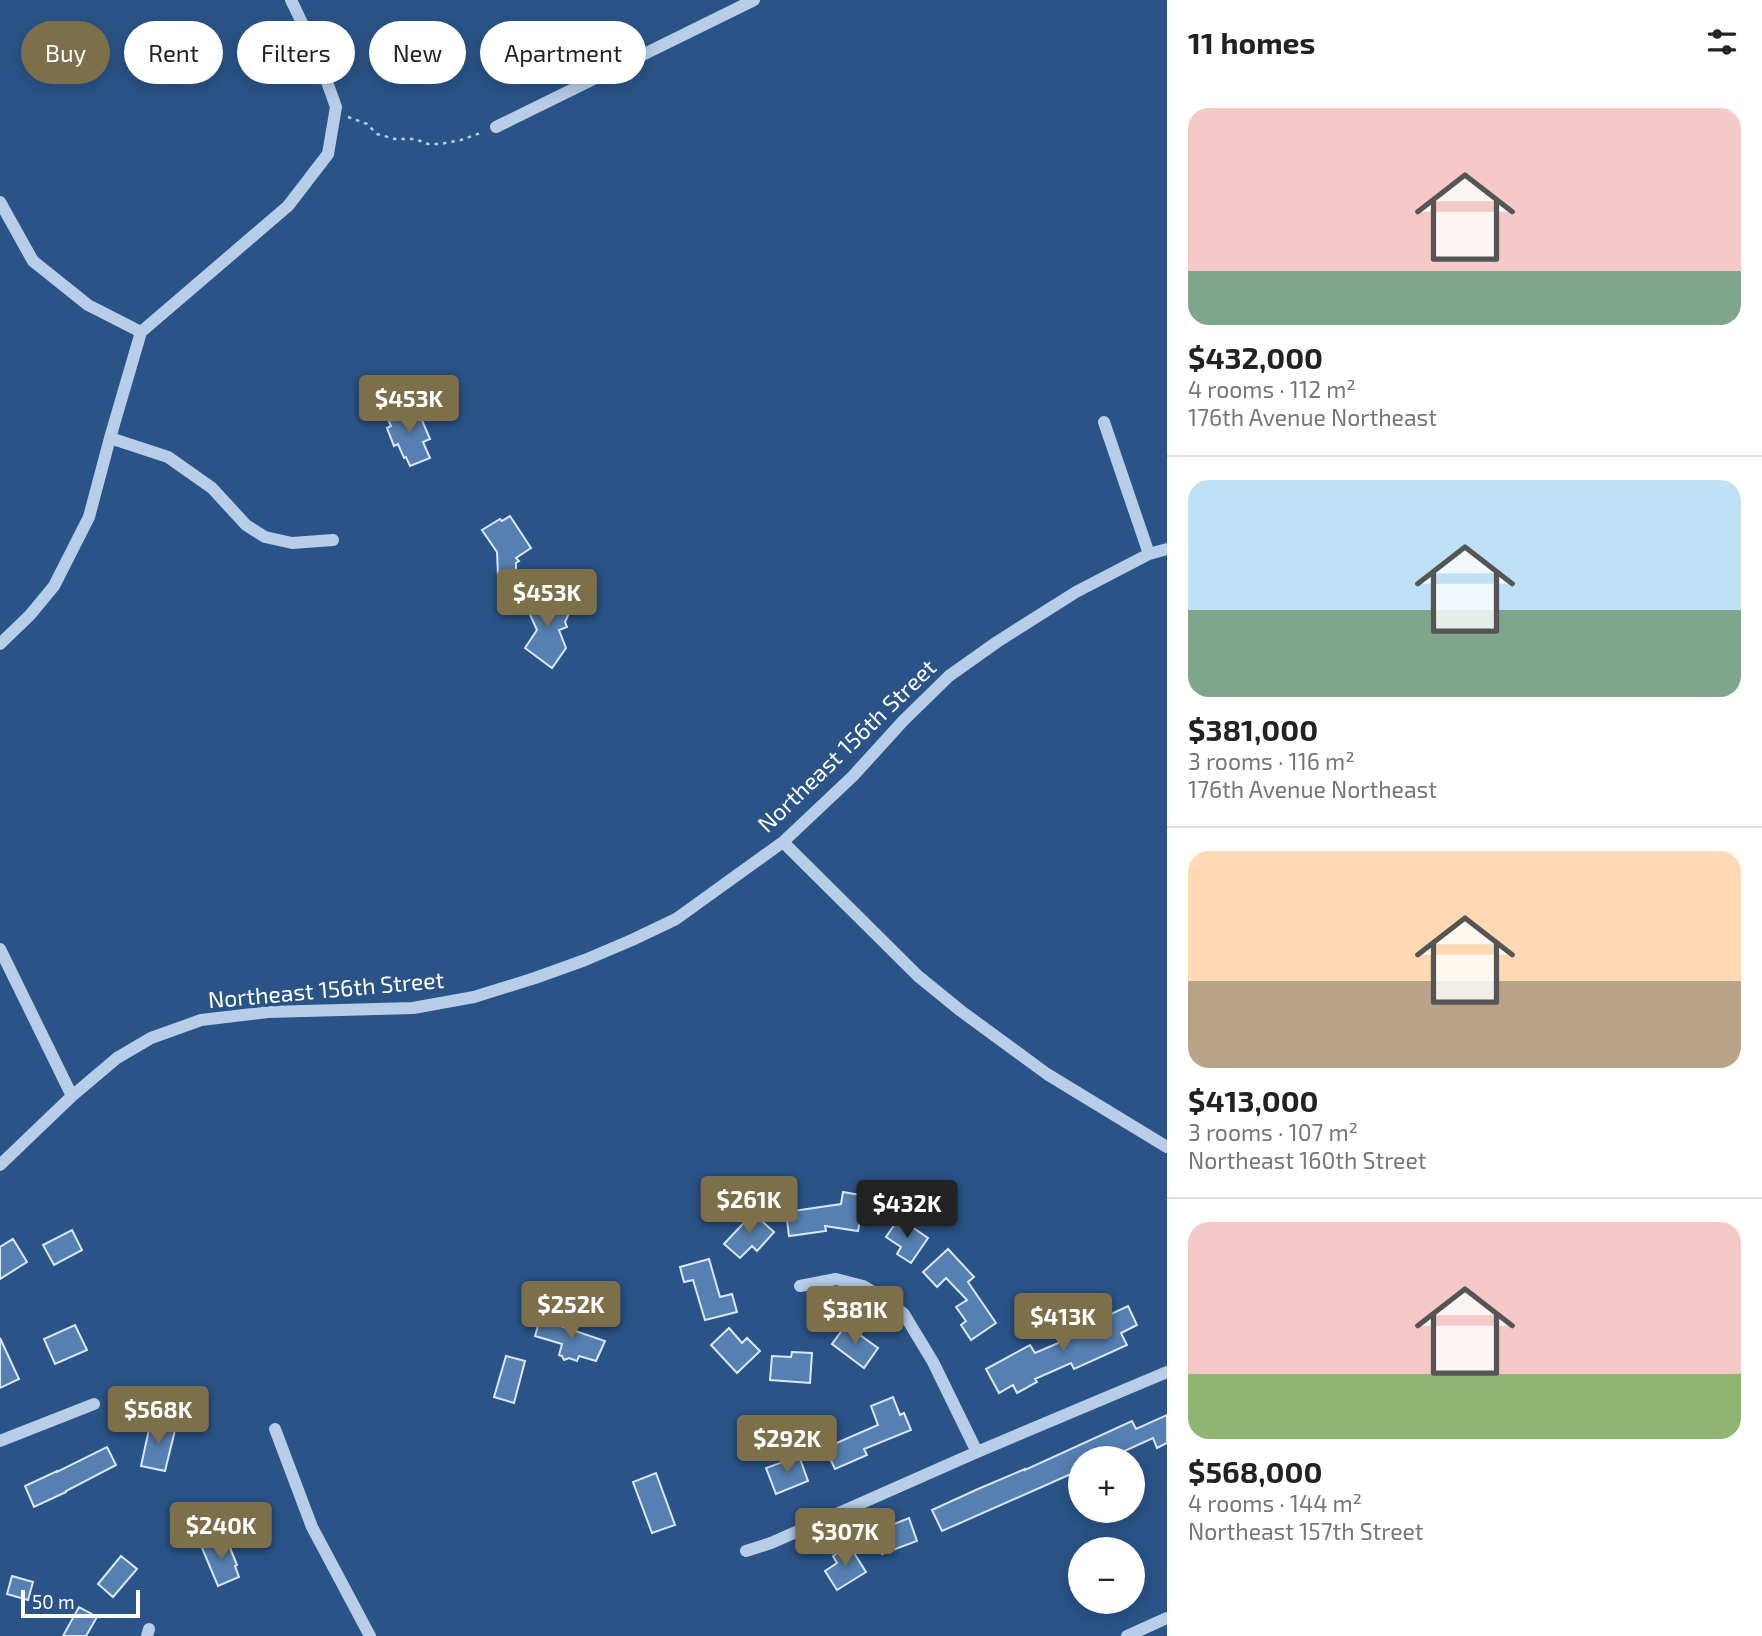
<!DOCTYPE html>
<meta charset="utf-8">
<style>
:root{--surface:#fff;--page:#f2f2f2;--text:#222;--muted:#767676;--line:#e0e0e0;--accent:#7e6f4b}
body{margin:0;font-family:"Exo 2",sans-serif;background:var(--page);color:var(--text);height:100vh;display:flex;flex-direction:column;font-size:26px;white-space:nowrap}
*{box-sizing:border-box;margin:0}
p{font-size:23px;color:var(--muted)}
.icon{flex:none;width:38px;height:38px;fill:none;stroke:currentColor;stroke-width:2;stroke-linecap:round;stroke-linejoin:round}
.map{position:relative;flex:1;overflow:hidden}
.sheet{display:flex;flex-direction:column;background:var(--surface);width:595px}
.sheet>*{flex:none}
.banner{position:absolute;left:21px;top:21px;width:665px;height:63px;display:flex;gap:14px}
.controls{position:absolute;left:1068px;top:1446px;display:grid;gap:14px}
.controls a{display:grid;place-items:center;width:77px;height:77px;border-radius:50%;background:var(--surface);box-shadow:0 4px 18px #0003;font-size:35px}
.scale{position:absolute;left:21px;bottom:18px;width:119px;box-sizing:border-box;padding-left:7px;border:4px solid #fff;border-top:0;font-size:19px;line-height:24px;white-space:nowrap;color:#fff;-webkit-text-stroke:5px #2a5488;paint-order:stroke}
.price{position:absolute;translate:-50% -60px;padding:0 16px;border-radius:7px;background:var(--accent);color:#fff;font-size:23px;line-height:46px;filter:drop-shadow(0 2px 4px #0008)}
.price::after{content:'';position:absolute;left:50%;top:42px;width:21px;height:16px;margin-left:-10px;background:inherit;clip-path:polygon(0 0,100% 0,50% 100%)}
.price.current{background:#222;color:#fff}
ul{padding:0;list-style:none}
li{display:grid;align-content:center;gap:14px;height:371px;padding:0 21px}
li+li{border-top:2px solid var(--line)}
li span{display:grid;place-items:center;height:217px;border-radius:21px;color:#555}
li>.icon{margin-inline-start:auto}
span .icon{width:126px;height:126px;fill:#fffc;stroke-width:1}
li b{font-size:30px}
h2{display:flex;justify-content:space-between;align-items:center;height:84px;padding:0 21px;font-size:30px}
.pill{padding:0 24px;border-radius:32px;background:var(--surface);box-shadow:0 4px 18px #0003;font-size:24px;line-height:63px}
.pill.current{background:var(--accent);color:#fff}
main{display:flex;flex:1;min-height:0}
.map>svg:first-child{display:block}
.building{fill:#5680b1;stroke:#dae7f7;stroke-width:2}
.lines{fill:none;stroke-linecap:round;stroke-linejoin:round}
.path{stroke:#b7cde8;stroke-width:2.5;stroke-dasharray:3.5 5;stroke-linecap:butt}
.minor{stroke:#b7cde8;stroke-width:12}
.labels{text-anchor:middle;stroke-width:7;stroke-linejoin:round;paint-order:stroke}
.street-label{font-size:23px;fill:#fff;stroke:#2a5488}
</style>
<main>
<div class="map">
<svg width="1167" height="1636" viewBox="0 0 1167 1636">
<rect width="100%" height="100%" fill="#2a5488"/>
<path class="building" d="M408 406 412 416 419 413 430 439 423 442 430 458 410 466 406 457 404 458 398 444 394 446 387 428 391 426 386 415Z
M510 516 531 548 516 558 519 561 516 563V575L498 576 497 552 482 530 500 519 502 521Z
M535 594 538 601 552 595 559 609 570 611 565 622 567 627 559 630 566 648 552 668 525 648 537 630 523 599Z
M843 1192 884 1199 880 1223 860 1220 858 1231 825 1226 826 1231 789 1236 786 1212 841 1204Z
M753 1213 774 1232 757 1251 752 1246 740 1258 724 1244Z
M899 1218 928 1238 911 1263 897 1254 901 1247 886 1237Z
M72 1230 82 1250 54 1265 43 1245Z
M13 1239 27 1262 0 1279V1247Z
M948 1249 974 1277 968 1282 996 1323 971 1340 961 1325 966 1321 956 1307 967 1300 946 1278 937 1287 923 1272Z
M709 1259 720 1297 732 1294 737 1312 705 1320 693 1280 684 1282 680 1267Z
M1128 1306 1137 1325 1121 1333 1127 1345 1074 1369 1071 1363 1035 1379 1037 1382 1017 1393 1013 1385 999 1393 986 1369 1030 1345 1035 1353 1096 1327 1094 1322Z
M540 1319 605 1341 596 1361 579 1356 577 1361 569 1358 564 1360 562 1356 559 1355 562 1344 535 1336Z
M75 1325 87 1350 55 1364 44 1339Z
M846 1325 878 1348 864 1368 832 1344Z
M729 1328 742 1343 747 1338 760 1351 737 1373 711 1345Z
M0 1338 19 1379 0 1388Z
M792 1352 812 1353 810 1383 770 1380 772 1356 791 1357Z
M506 1356 525 1361 514 1403 494 1397Z
M893 1397 900 1415 904 1413 911 1430 864 1449 867 1455 835 1469 825 1448 878 1425 871 1406Z
M1167 1415V1443L1157 1448 1153 1438 1109 1458H1080V1470L942 1531 932 1510 978 1489 1025 1469V1470L1132 1421 1136 1429Z
M151 1420 176 1426 165 1471 141 1466Z
M107 1447 116 1465 66 1491V1492L34 1507 25 1486 57 1471V1472Z
M799 1456 808 1481 776 1494 766 1468Z
M656 1473 675 1525 652 1533 633 1482Z
M909 1518 917 1541 882 1554 874 1532Z
M226 1538 237 1565 235 1566 239 1577 218 1586 202 1548Z
M849 1545 866 1572 837 1590 825 1571 837 1563 833 1556Z
M121 1556 137 1569 113 1597 98 1584Z
M12 1576 33 1582 28 1600 7 1594Z
M79 1607 97 1617 86 1636H63Z"/>
<g class="lines">
<path class="path" d="M348 117 367 124 377 134 395 139H415L428 144H440L461 140 483 132"/>
<path class="minor" d="M496 127 754 0
M0 202 33 261 88 305 141 332
M1104 422 1149 554
M110 438 168 457 212 488 246 525 265 537 292 543 333 540
M0 644 30 615 54 586 89 517 110 438 141 332 288 206 328 154 336 107 317 54 291 0
M783 842 918 976 961 1011 1047 1074 1167 1147
M0 949 72 1096
M0 1165 72 1096 117 1058 151 1038 201 1020 268 1012 413 1008 474 997 535 978 585 960 632 940 676 919 783 842 853 776 903 721 949 676 997 642 1076 592 1149 554 1167 549
M800 1286 836 1279 863 1286 885 1299 904 1314 933 1362 977 1452
M275 1429 312 1527 370 1636
M0 1441 94 1404
M746 1551 771 1543 977 1452 1167 1372
M147 1636 149 1629
M1127 1636 1167 1618"/>
</g>
<g class="labels">
<g class="street-label">
<text transform="translate(847 746) rotate(-44)" y="8">Northeast 156th Street</text>
<text transform="translate(326 990) rotate(-5)" y="8">Northeast 156th Street</text>
</g>
</g>
</svg>
<div class="controls">
<a>+</a>
<a>−</a>
</div>
<div class="scale">50 m</div>
<b class="price" style="left:409px;top:435px">$453K</b>
<b class="price" style="left:547px;top:629px">$453K</b>
<b class="price" style="left:749px;top:1236px">$261K</b>
<b class="price current" style="left:907px;top:1240px">$432K</b>
<b class="price" style="left:571px;top:1341px">$252K</b>
<b class="price" style="left:855px;top:1346px">$381K</b>
<b class="price" style="left:1063px;top:1353px">$413K</b>
<b class="price" style="left:158px;top:1446px">$568K</b>
<b class="price" style="left:787px;top:1475px">$292K</b>
<b class="price" style="left:221px;top:1562px">$240K</b>
<b class="price" style="left:845px;top:1568px">$307K</b>
<div class="banner">
<a class="pill current">Buy</a>
<a class="pill">Rent</a>
<a class="pill">Filters</a>
<a class="pill">New</a>
<a class="pill">Apartment</a>
</div>
</div>
<section class="sheet">
<h2>11 homes<svg class="icon" aria-label="filters" viewBox="0 0 24 24"><path d="M4 7h16M4 17h16"/><circle cx="9" cy="7" r="2"/><circle cx="15" cy="17" r="2"/></svg></h2>
<ul>
<li><span style="background:linear-gradient(#f6c9c9 75%,#7fa58c 0)"><svg class="icon" aria-label="home" viewBox="0 0 24 24"><path d="M3 11l9-7 9 7M6 9v11h12V9"/></svg></span><div><b>$432,000</b><p>4 rooms · 112 m²</p><p>176th Avenue Northeast</p></div></li>
<li><span style="background:linear-gradient(#bfe0f5 60%,#7fa58c 0)"><svg class="icon" aria-label="home" viewBox="0 0 24 24"><path d="M3 11l9-7 9 7M6 9v11h12V9"/></svg></span><div><b>$381,000</b><p>3 rooms · 116 m²</p><p>176th Avenue Northeast</p></div></li>
<li><span style="background:linear-gradient(#ffd9b3 60%,#b9a48a 0)"><svg class="icon" aria-label="home" viewBox="0 0 24 24"><path d="M3 11l9-7 9 7M6 9v11h12V9"/></svg></span><div><b>$413,000</b><p>3 rooms · 107 m²</p><p>Northeast 160th Street</p></div></li>
<li><span style="background:linear-gradient(#f6c9c9 70%,#8fb573 0)"><svg class="icon" aria-label="home" viewBox="0 0 24 24"><path d="M3 11l9-7 9 7M6 9v11h12V9"/></svg></span><div><b>$568,000</b><p>4 rooms · 144 m²</p><p>Northeast 157th Street</p></div></li>
</ul>
</section>
</main>
